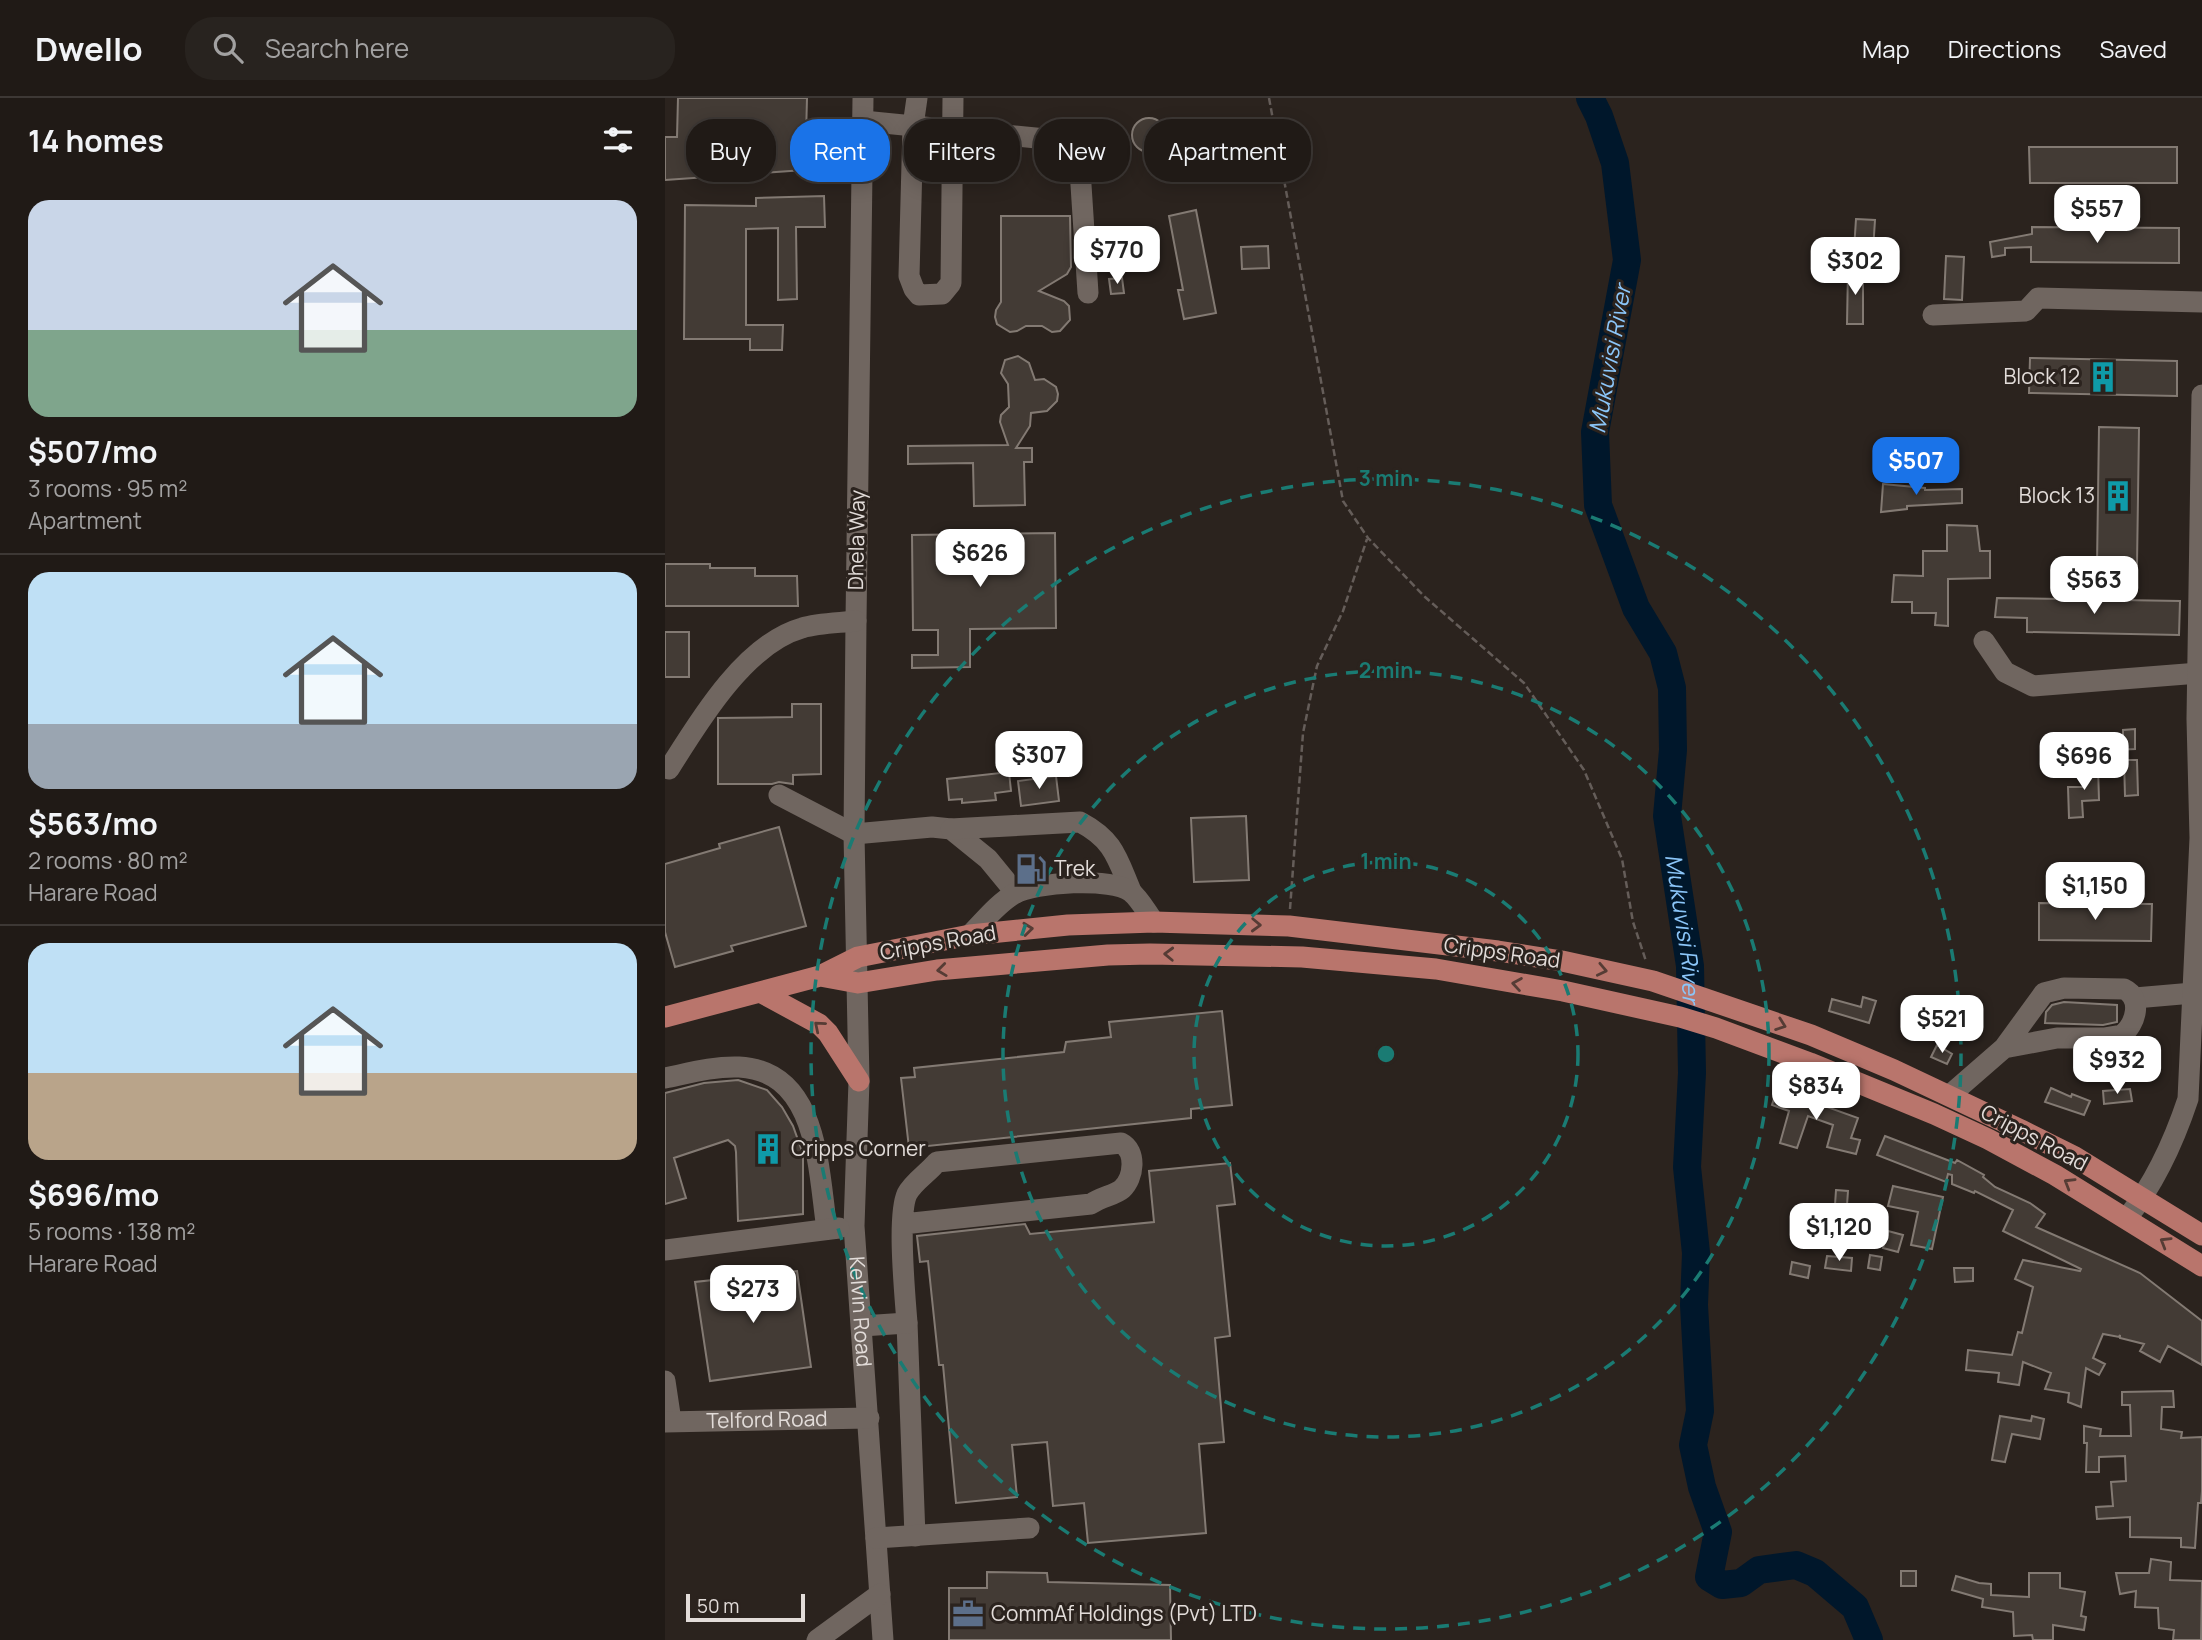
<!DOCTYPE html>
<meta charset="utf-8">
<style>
:root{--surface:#201a16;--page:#28231f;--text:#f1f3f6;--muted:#a2a1a1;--line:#3d3835;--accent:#1a73e8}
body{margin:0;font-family:Manrope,sans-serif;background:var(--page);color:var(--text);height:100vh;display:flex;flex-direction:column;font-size:26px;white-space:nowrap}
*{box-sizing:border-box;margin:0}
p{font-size:23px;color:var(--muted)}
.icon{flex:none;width:38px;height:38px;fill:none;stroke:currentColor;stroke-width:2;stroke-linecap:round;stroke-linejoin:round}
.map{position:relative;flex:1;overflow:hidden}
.sheet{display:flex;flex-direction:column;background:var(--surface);width:665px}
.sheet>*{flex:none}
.guide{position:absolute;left:21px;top:21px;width:665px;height:63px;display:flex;gap:14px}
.scale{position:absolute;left:21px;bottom:18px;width:119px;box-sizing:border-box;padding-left:7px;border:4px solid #e2dcd9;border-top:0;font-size:19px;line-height:24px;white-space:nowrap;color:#e2dcd9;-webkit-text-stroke:5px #2b231e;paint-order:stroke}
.price{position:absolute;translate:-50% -60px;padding:0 16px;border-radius:14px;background:#fff;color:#222;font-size:23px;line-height:46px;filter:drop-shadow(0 2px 4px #0008)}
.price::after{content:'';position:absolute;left:50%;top:42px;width:21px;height:16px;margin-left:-10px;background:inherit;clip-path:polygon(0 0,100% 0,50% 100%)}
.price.selected{background:var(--accent);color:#fff}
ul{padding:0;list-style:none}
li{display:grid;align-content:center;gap:14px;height:371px;padding:0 28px}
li+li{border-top:2px solid var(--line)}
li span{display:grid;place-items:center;height:217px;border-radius:21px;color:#555}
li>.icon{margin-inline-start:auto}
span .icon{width:126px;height:126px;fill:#fffc;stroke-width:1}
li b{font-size:30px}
h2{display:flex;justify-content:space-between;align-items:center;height:84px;padding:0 28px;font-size:30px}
.chip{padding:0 24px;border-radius:28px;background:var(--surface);box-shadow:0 4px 18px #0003,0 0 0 2px var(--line);font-size:24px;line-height:63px}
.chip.selected{background:var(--accent);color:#fff}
header{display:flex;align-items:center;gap:42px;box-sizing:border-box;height:98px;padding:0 35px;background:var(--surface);border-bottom:2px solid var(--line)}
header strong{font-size:33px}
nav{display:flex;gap:38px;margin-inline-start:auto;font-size:24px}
.search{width:490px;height:63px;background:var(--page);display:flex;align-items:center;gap:18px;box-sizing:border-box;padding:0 24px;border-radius:28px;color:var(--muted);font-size:26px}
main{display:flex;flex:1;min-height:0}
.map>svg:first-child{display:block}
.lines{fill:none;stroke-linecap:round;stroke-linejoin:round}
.river{stroke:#00172b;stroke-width:28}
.building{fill:#433b35;stroke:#837a73;stroke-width:2}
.path{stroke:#655d59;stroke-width:2.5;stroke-dasharray:7 3.5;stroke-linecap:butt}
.minor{stroke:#706660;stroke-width:21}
.major{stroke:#b9756c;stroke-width:21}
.oneway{stroke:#563c35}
.ring{fill:none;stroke:#1a7b73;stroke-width:3.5;stroke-dasharray:12 9}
.labels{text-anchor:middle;stroke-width:6;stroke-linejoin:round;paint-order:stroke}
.poi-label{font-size:21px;fill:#e2dcd9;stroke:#2b231e;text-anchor:start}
.street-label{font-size:21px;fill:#e2dcd9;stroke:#2b231e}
.water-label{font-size:23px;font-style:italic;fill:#8bc6f9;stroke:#2b231e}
.centre{fill:#1a7b73;stroke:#2b231e;stroke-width:3.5}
.ring-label{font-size:21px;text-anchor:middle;font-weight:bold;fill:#1a7b73;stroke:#2b231e;stroke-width:6;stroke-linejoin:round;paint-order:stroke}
</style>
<header>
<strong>Dwello</strong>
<div class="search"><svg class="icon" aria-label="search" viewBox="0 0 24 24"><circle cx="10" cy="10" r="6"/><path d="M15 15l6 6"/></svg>Search here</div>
<nav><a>Map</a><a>Directions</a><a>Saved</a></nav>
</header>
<main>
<section class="sheet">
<h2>14 homes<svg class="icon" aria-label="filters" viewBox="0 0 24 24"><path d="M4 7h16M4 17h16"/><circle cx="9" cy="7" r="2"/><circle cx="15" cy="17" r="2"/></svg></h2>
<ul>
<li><span style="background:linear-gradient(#c9d6e8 60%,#7fa58c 0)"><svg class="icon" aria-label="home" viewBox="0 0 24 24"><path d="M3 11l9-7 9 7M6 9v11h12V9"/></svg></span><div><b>$507/mo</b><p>3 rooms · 95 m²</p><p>Apartment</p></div></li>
<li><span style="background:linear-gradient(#bfe0f5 70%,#9aa5b1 0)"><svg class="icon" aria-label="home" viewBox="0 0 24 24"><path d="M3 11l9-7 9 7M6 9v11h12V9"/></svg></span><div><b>$563/mo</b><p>2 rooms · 80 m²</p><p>Harare Road</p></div></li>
<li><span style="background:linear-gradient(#bfe0f5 60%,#b9a48a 0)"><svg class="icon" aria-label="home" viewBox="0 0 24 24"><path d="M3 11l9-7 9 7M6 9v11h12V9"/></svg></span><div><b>$696/mo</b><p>5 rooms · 138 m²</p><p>Harare Road</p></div></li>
</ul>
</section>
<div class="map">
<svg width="1537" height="1542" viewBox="0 0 1537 1542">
<rect width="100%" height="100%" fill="#2b231e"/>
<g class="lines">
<path class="river" id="s1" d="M925 0 934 18 950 65 962 162 930 334 933 407 971 510 998 555 1007 590 1008 652 1002 718 1025 868 1027 975 1022 1069 1031 1155 1029 1207 1035 1313 1028 1347 1037 1389 1053 1434 1044 1479 1057 1487 1076 1485 1094 1472 1131 1467 1150 1475 1190 1509 1204 1542"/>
</g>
<path class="building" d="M13 0H142L141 38H154L153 71 0 82V39H12Z
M467 37a17 17 0 1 1 34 0a17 17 0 1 1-34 0Z
M1364 49H1512V85H1365Z
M159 98 160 129H131L132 201 113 202V130L81 131V227H118L117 252H85V241H19L20 107 91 108V100Z
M531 112 551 215 519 221 513 192H518L504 118Z
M336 118H405L406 169 402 176 374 193 399 203 404 208 405 222 395 233 387 234 377 228H361L352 233 345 234 332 226 330 219 331 212 336 204Z
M1191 121 1210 122 1207 168 1188 167Z
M1367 129 1514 130V165L1366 164V149L1340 150V157L1327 159 1325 144 1367 136Z
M603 148 604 170 577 171 576 149Z
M1281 158 1299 159 1297 202 1279 201Z
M1183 172H1198V226H1182Z
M457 180 459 195 446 196 444 181Z
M353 258 364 265 370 282 379 281 391 289 393 296 392 303 382 313 366 315 365 328 351 350H367V364H359L360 407 309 408 308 365 243 366V348L343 347 335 324 336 317 344 309 343 286 336 275 340 262Z
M1365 260 1512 263V298L1364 295Z
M1434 329 1474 330 1472 467H1432Z
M1218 386 1260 390V392L1297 391V405L1242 408V411L1216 414Z
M1282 427 1312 428 1315 453H1325V480L1283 481V528L1270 527 1271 515H1247V504H1227L1229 477 1258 478V453H1282Z
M390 435 391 530 305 531V569L247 570V557H273V532H248L247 437Z
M0 466H45V470H90V478H132L133 508H0Z
M1332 500 1515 503 1514 537 1362 534V520L1330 519Z
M0 534H24V579H0Z
M127 606H156V676L128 677V686L114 684 107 686H53V620L127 619Z
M1470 631V651L1449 652V639H1458V632Z
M1459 662H1472L1473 697 1460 698Z
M1433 669 1434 702 1417 703 1418 719 1404 720 1403 689H1419L1418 670Z
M344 674 346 693 330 695 331 702 297 705V701L284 702 282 681Z
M391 678 394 703 356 708 353 683Z
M581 718 584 782 529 784 526 720Z
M114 729 141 828 66 848 68 853 10 869 0 834V766L55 750 54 746Z
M1374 805 1487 806 1486 843 1374 842Z
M1198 899 1211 903 1204 925 1164 913 1167 901 1196 909Z
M1399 904 1452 907V924L1438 927 1380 925 1381 914 1387 907Z
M557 913 567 1007 526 1011V1020L244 1050 236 980 250 979 249 970 399 954 401 944 446 939 444 924Z
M1272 947 1287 956 1282 966 1266 959Z
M1482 947 1491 956 1477 971 1468 962Z
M73 982 102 992 117 1009 128 1028 138 1056V1116L73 1123 71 1054 70 1048 63 1042 9 1060 21 1100 0 1106V995L39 985Z
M1386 990 1406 999 1407 996 1425 1003 1419 1017 1380 1004Z
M1112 991 1193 1020 1186 1040 1195 1042 1191 1056 1162 1049 1168 1027 1143 1018 1132 1050 1115 1045 1124 1013 1107 1007Z
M1465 991 1467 1003 1439 1006 1438 993Z
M1220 1038 1290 1065 1292 1062 1319 1077 1318 1079 1330 1089 1365 1105 1380 1116 1371 1129 1475 1175 1537 1223V1267L1503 1248 1495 1264 1475 1253 1479 1246 1455 1240V1237L1454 1239 1438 1236 1428 1260 1440 1266 1434 1277 1421 1270 1416 1309 1403 1304 1404 1295 1380 1291 1386 1275 1358 1264 1354 1287 1333 1284 1334 1275 1301 1272 1303 1252 1347 1257 1353 1234 1357 1235 1368 1189 1350 1181 1358 1162 1415 1173 1416 1171 1338 1133 1348 1112 1310 1093 1309 1095 1287 1086V1077L1283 1076 1281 1084 1212 1057Z
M565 1065 570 1106 552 1108 565 1238 550 1240 559 1344 534 1346 541 1435 423 1445 419 1405 388 1408 382 1344 347 1347 352 1399 291 1405 278 1267H274L263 1163 255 1164 252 1138 360 1126 365 1136 489 1124 484 1073Z
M1228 1088 1278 1099 1267 1151 1246 1147 1253 1114 1223 1108Z
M1171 1092 1183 1093 1182 1107H1170Z
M1223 1133 1238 1137 1233 1154 1218 1150Z
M1205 1157 1217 1159 1215 1172 1203 1170Z
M1162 1158 1187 1160 1186 1173 1160 1170Z
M1127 1164 1145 1168 1143 1180 1125 1176Z
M1289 1170H1308V1183L1290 1184Z
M132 1173 146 1269 45 1283 30 1184Z
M1508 1293 1509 1309H1497L1496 1331 1517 1334 1516 1340 1537 1339V1393L1536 1405H1533L1530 1450 1516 1449V1440L1465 1439V1419L1432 1421 1431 1409 1448 1408 1446 1384 1461 1383 1460 1358 1434 1359V1374H1421L1422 1345H1419V1328L1436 1331 1435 1338H1466L1465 1307H1457V1294Z
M1335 1318 1366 1323 1367 1318 1379 1321 1375 1341 1347 1336 1340 1364 1327 1362Z
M1486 1461 1506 1464 1505 1482 1537 1483 1536 1542H1508L1509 1532 1494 1530 1493 1510 1470 1509 1471 1493 1455 1496 1451 1475H1484Z
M1236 1473H1251V1488H1236Z
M322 1474 382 1475 383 1484 505 1487 506 1542H284V1490H322Z
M1364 1475H1395V1490L1420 1494 1416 1518 1421 1519 1419 1532 1388 1527V1542H1368L1367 1537 1349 1538 1348 1514 1317 1509 1318 1501 1287 1492 1291 1478 1314 1485 1326 1486V1497L1364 1499Z"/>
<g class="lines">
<path class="path" d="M604 0 678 403 703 440 760 499 859 585 919 672 957 761 968 824 981 863
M625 811 638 635 652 568 678 513 702 441"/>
<g class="minor">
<path id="s2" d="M198 0 191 523 189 736 194 983 189 1128 218 1542"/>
<path d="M252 0 248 28 244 178 249 191 254 197 277 196 286 185 288 0"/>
<path d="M198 23 401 43 414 56 423 195"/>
<path d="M1268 217 1361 213 1373 200 1537 204"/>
<path d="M1319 543 1340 574 1368 588 1534 575"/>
<path d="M4 671C34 623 80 546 137 530 153 525 173 525 191 523"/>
<path d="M114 697 189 736 267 729 286 731 323 761 351 795"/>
<path d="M286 731 415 724C449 742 452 760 466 793"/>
<path d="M305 837C319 823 332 806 349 796 369 784 448 779 466 794 475 801 482 815 489 824"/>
<path d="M1470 900 1528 895"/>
<path d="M0 980C24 975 49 968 74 969 154 973 153 1072 162 1131"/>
<path d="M1285 997 1339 950 1379 895 1399 890 1459 891C1478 900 1471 926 1457 937L1439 940H1392L1339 950"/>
<path d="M1462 1120C1490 1085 1509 1043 1523 1001L1535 740 1532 621 1537 297"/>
<path d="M0 1152 174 1130"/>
<path d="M242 1225 250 1438"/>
<path d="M197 1228 242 1225C240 1197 232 1118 242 1096 248 1084 263 1075 272 1064L456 1045C472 1053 469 1080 457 1091 450 1097 436 1099 426 1106L238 1126"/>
<path d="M0 1283 6 1323"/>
<path id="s3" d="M0 1324 204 1320"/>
<path d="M211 1440 364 1430"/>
<path d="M152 1542 215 1496"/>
</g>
<path class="major" d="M155 878 193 885 272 872 443 857 485 856 637 859 771 871 898 893 1015 919 1051 930 1145 965 1269 1016 1323 1041 1390 1077 1537 1168
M95 894 154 926 163 935 194 983
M0 919 155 878 193 859 305 837 403 827 489 824 624 828 833 853 897 863 988 883 1146 937 1229 972 1356 1032 1410 1059 1537 1137"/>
</g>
<defs><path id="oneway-chevron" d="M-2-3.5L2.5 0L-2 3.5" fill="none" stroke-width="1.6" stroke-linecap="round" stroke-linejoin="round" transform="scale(1.75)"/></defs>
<g class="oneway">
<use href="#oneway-chevron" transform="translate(591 827) rotate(2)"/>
<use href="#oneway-chevron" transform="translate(363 831) rotate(-6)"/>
<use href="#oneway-chevron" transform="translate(504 856) rotate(-178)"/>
<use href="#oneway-chevron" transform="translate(277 872) rotate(173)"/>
<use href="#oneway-chevron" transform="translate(937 872) rotate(12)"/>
<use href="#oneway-chevron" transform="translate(852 886) rotate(-171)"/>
<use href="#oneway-chevron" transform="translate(1116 927) rotate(20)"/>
<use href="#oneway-chevron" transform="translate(154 928) rotate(-140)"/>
<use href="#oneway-chevron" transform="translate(1404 1085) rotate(-149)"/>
<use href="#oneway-chevron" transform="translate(1500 1144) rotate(-149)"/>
</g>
<g class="ring">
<circle cx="721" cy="956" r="192"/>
<circle cx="721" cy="956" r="383"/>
<circle cx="721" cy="956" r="575"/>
</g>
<defs>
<symbol id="building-bare" viewBox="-9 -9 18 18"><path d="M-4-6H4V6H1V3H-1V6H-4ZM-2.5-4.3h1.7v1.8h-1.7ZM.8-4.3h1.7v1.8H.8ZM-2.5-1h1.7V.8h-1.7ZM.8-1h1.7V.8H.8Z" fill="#0f9aa8" stroke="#2b231e" stroke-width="2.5" paint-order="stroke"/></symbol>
<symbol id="fuel-bare" viewBox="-9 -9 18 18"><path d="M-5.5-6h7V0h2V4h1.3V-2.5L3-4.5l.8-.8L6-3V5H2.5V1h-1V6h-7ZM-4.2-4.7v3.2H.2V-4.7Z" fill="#5c6f8a" stroke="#2b231e" stroke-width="2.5" paint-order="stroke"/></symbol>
<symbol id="office-bare" viewBox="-9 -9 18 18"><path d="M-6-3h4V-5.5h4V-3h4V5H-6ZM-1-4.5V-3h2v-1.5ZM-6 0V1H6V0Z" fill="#5c6f8a" stroke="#2b231e" stroke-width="2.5" paint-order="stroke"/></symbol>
</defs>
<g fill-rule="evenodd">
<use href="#building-bare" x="1416" y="257" width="44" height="44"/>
<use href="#building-bare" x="1431" y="376" width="44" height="44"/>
<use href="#fuel-bare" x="344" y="749" width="44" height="44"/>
<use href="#building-bare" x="81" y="1029" width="44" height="44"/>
<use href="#office-bare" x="281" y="1494" width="44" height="44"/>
</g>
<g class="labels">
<g class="poi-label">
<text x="1415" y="286" text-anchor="end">Block 12</text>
<text x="1430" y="405" text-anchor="end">Block 13</text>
<text x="389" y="778">Trek</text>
<text x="126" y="1058">Cripps Corner</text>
<text x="326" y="1523">CommAf Holdings (Pvt) LTD</text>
</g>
<g class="street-label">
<text transform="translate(192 442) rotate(-89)" y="7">Dhela Way</text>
<text transform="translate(273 845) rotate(-10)" y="7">Cripps Road</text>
<text transform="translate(837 855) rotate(8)" y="7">Cripps Road</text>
<text transform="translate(1369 1040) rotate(28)" y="7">Cripps Road</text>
<text dy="7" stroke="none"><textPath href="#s2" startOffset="1214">Kelvin Road</textPath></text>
<text dy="7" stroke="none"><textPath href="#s3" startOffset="102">Telford Road</textPath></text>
</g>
<g class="water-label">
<text transform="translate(945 261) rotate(-80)" y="8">Mukuvisi River</text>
<text dy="8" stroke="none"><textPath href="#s1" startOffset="856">Mukuvisi River</textPath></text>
</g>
</g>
<circle cx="721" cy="956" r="10" class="centre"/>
<g class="ring-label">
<text x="721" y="388">3 min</text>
<text x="721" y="580">2 min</text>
<text x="721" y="771">1 min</text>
</g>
</svg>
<div class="scale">50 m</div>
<b class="price" style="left:1432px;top:147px">$557</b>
<b class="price" style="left:452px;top:188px">$770</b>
<b class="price" style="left:1190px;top:199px">$302</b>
<b class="price selected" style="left:1251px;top:399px">$507</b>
<b class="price" style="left:315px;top:491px">$626</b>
<b class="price" style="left:1429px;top:518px">$563</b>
<b class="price" style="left:374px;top:693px">$307</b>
<b class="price" style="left:1419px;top:694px">$696</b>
<b class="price" style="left:1430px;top:824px">$1,150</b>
<b class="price" style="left:1277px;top:957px">$521</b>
<b class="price" style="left:1452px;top:998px">$932</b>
<b class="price" style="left:1151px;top:1024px">$834</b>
<b class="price" style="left:1174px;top:1165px">$1,120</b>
<b class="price" style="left:88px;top:1227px">$273</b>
<div class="guide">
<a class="chip">Buy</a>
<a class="chip selected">Rent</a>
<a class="chip">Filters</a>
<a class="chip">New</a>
<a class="chip">Apartment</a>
</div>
</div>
</main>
